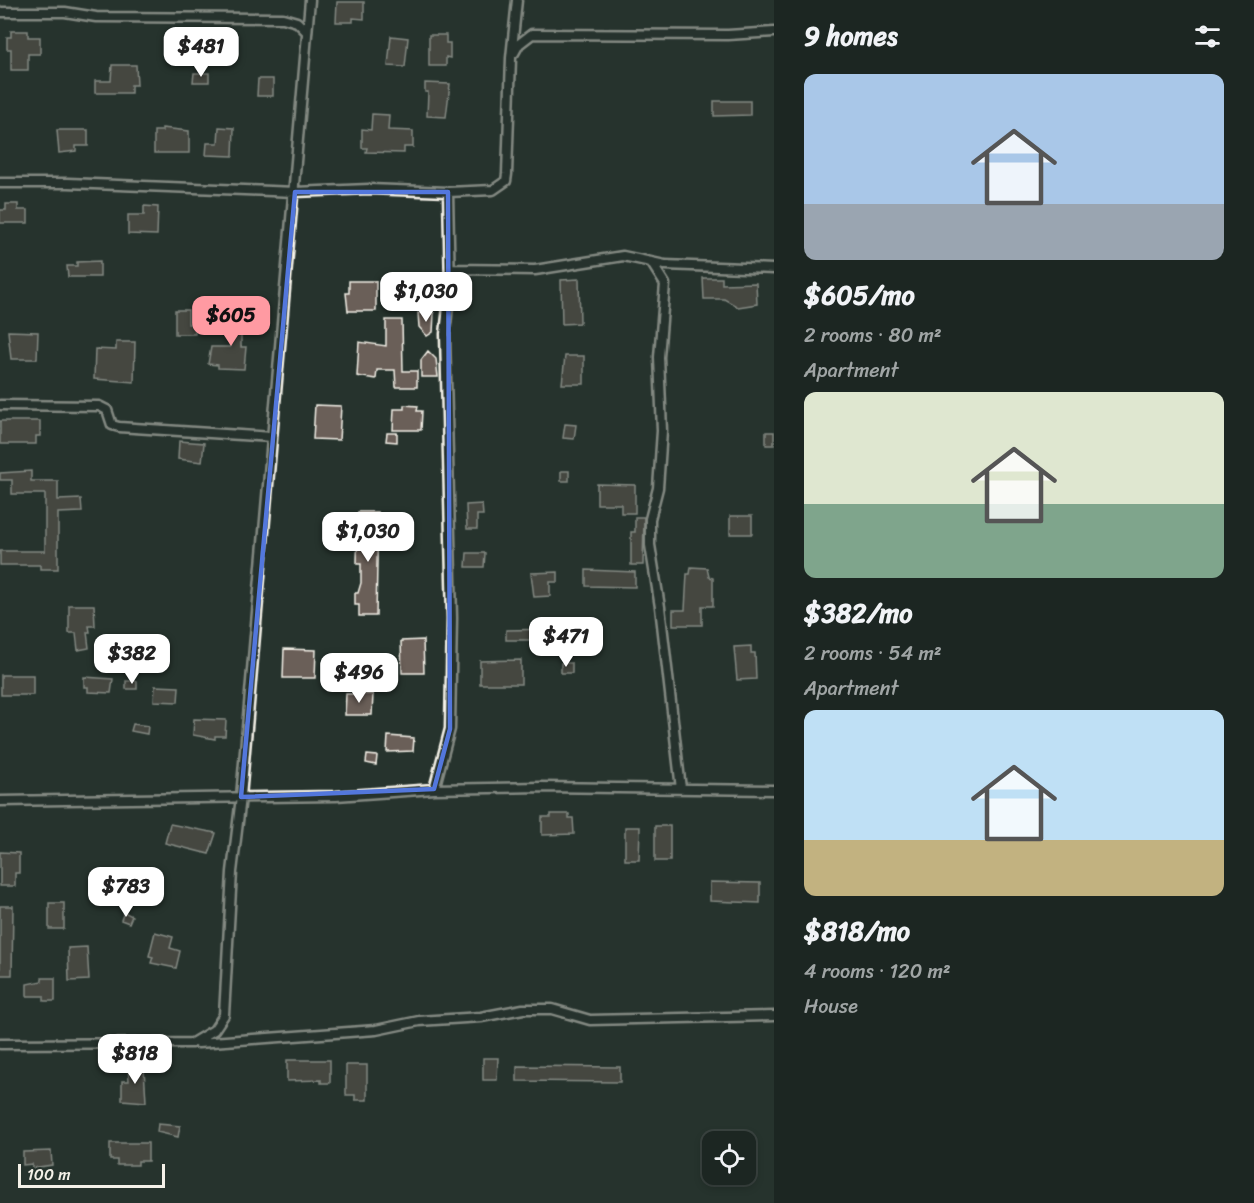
<!DOCTYPE html>
<meta charset="utf-8">
<style>
:root{--surface:#1c2622;--page:#29322f;--text:#f1f3f6;--muted:#a0a5a5;--line:#3a4340;--accent:#ff9aa2}
body{margin:0;font-family:Sriracha,sans-serif;background:var(--page);color:var(--text);height:100vh;display:flex;flex-direction:column;font-size:22px;white-space:nowrap}
*{box-sizing:border-box;margin:0}
p{font-size:20px;color:var(--muted)}
.icon{flex:none;width:33px;height:33px;fill:none;stroke:currentColor;stroke-width:2;stroke-linecap:round;stroke-linejoin:round}
.map{position:relative;flex:1;overflow:hidden}
.panel{display:flex;flex-direction:column;background:var(--surface);width:480px}
.panel>*{flex:none}
.controls{position:absolute;left:702px;top:1131px;display:grid;gap:12px}
.controls a{display:grid;place-items:center;width:54px;height:54px;border-radius:12px;background:var(--surface);box-shadow:0 3px 9px #0003,0 0 0 2px var(--line);font-size:30px}
.scale{position:absolute;left:18px;bottom:15px;width:147px;box-sizing:border-box;padding-left:6px;border:3px solid #f4f1e8;border-top:0;font-size:16px;line-height:21px;white-space:nowrap;color:#f4f1e8;-webkit-text-stroke:4px #26332d;paint-order:stroke}
.price{position:absolute;translate:-50% -51px;padding:0 14px;border-radius:12px;background:#fff;color:#222;font-size:20px;line-height:39px;filter:drop-shadow(0 2px 3px #0008)}
.price::after{content:'';position:absolute;left:50%;top:36px;width:18px;height:14px;margin-left:-9px;background:inherit;clip-path:polygon(0 0,100% 0,50% 100%)}
.price.on{background:var(--accent);color:#111}
ul{padding:0;list-style:none}
li{display:grid;align-content:center;gap:12px;height:318px;padding:0 30px}
li span{display:grid;place-items:center;height:186px;border-radius:12px;color:#555}
li>.icon{margin-inline-start:auto}
span .icon{width:108px;height:108px;fill:#fffc;stroke-width:1}
li b{font-size:26px}
h2{display:flex;justify-content:space-between;align-items:center;height:72px;padding:0 30px;font-size:26px}
main{display:flex;flex:1;min-height:0}
.map>svg:first-child{display:block}
.building{fill:#6b5e59;stroke:#f4f1e8;stroke-width:1.5}
.lines{fill:none;stroke-linecap:round;stroke-linejoin:round}
.minor-casing{stroke:#f4f1e8;stroke-width:13}
.minor{stroke:#26332d;stroke-width:8}
.marked{fill:none;stroke:#5377dc;stroke-width:4.5;stroke-linejoin:round}
</style>
<main>
<div class="map">
<svg width="774" height="1203" viewBox="0 0 774 1203">
<rect width="100%" height="100%" fill="#26332d"/>
<filter id="ink" filterUnits="userSpaceOnUse"><feTurbulence type="fractalNoise" baseFrequency=".0167" numOctaves="2"/><feDisplacementMap in="SourceGraphic" scale="12" xChannelSelector="R" yChannelSelector="G"/><feConvolveMatrix kernelMatrix="1 2 1 2 8 2 1 2 1" color-interpolation-filters="sRGB"/></filter>
<g filter="url(#ink)">
<path class="building" d="M337 2H364V19L353 18V22H336Z
M11 31H28V37H40V54H28V70H11V49H7V37H11Z
M429 35H446V43H450V58L446 57V66H429Z
M391 36 408 38 405 67 388 66Z
M112 65H136L137 85H131V93H95V81H111Z
M194 73H209V82H193Z
M258 79H273V96H257Z
M425 83 450 84 446 117 427 116 428 92H425Z
M714 101H750V115L714 116Z
M372 114 389 115 388 130 413 131V147H404V153L366 152 367 148H362V129L371 130Z
M219 127 234 128 233 156 206 155 207 143H218Z
M162 128 189 131V153H154V131H162Z
M57 130H88V146H76V151L59 153Z
M6 204H18V210H28V223H0V210H6Z
M144 206 158 207 157 235 128 234V215H144Z
M100 261V277H68L67 266H77V262Z
M703 278H722V284L756 283 757 304 738 307 724 299H704Z
M579 279 580 323 562 324 561 280Z
M349 281H376V311H348L346 293H349Z
M398 297 416 298 415 310H398Z
M175 310H188V324H195V334H175Z
M418 313H434L433 332 427 336 419 327Z
M228 317 247 318V332H241V347H246L244 369 218 368V365L208 364 211 347H230Z
M386 320H402L403 371H417V387H396L395 370H377L376 379 357 376 359 342 386 346Z
M8 331 38 332 37 359H11Z
M116 342H135L134 382 94 379 95 349 116 350Z
M428 351 436 359 438 377H421V360Z
M565 356H584V384H562Z
M315 405 341 406 339 440 313 439Z
M404 405 418 406 417 411H422L421 430H393L394 409H404Z
M0 421H40V436H36V444H0Z
M565 424 576 425 574 439 563 438Z
M766 432H774V445H766Z
M387 433H397V442L386 441Z
M179 441 204 443 202 462 178 459Z
M31 471V481H58V500L81 499 82 512 58 513V569H40V565H0V551H45V494H12V480H0V473Z
M561 471H569V481H561Z
M597 484 635 485V513H621V504H597Z
M482 504 483 515H477V529H467L466 505Z
M358 512H378L376 616H359V605H355V593H358L361 583V564H357Z
M730 516H752V534H730Z
M635 517H644L643 565H631V532H635Z
M467 553H485L484 567H466Z
M691 567 707 568 709 577 713 578V606H702V625H673V610H685L687 574H690Z
M586 570 635 572V587L586 586Z
M558 572V582H550V596L534 597 531 573Z
M69 605H94L95 626H89L90 632H87L89 648 78 650 76 633H69Z
M555 629V640H506V630Z
M423 640 424 673H402L401 641Z
M751 646V653H755L756 679 737 680 734 647Z
M284 649 316 650 315 678H283Z
M521 660V684H480V661Z
M561 663H572V673H561Z
M1 675H33V695H1Z
M84 677 113 679 111 693 88 692V687H84Z
M126 681H137V689H126Z
M155 686 179 687 178 702 154 701Z
M346 694H373L372 715H345Z
M194 719 226 720 225 736H215V739L193 735Z
M133 724 148 726 147 734 131 731Z
M388 736 414 738 413 751 387 752Z
M367 755 377 756 376 765 366 763Z
M551 814H569V818H573L574 834 542 835V817H551Z
M170 824 216 833 209 854 165 843Z
M655 826H670V861H655Z
M625 827H640L639 860H625Z
M0 852 19 853V873H15V886H0Z
M710 882 760 883V903L710 901Z
M49 903H64V929H49Z
M0 906H13L12 975H0Z
M124 912 132 916 129 923 121 920Z
M155 932 173 937 170 948 180 951 176 968 151 963 153 957 149 956Z
M87 947 89 980 69 981 68 948Z
M42 978H55V1001H44V996H27V984L42 981Z
M483 1058H498L497 1080H483Z
M287 1060H330V1083H321V1080L287 1081Z
M138 1064 139 1068H144L146 1102 122 1100V1081H129L128 1065Z
M346 1065H367V1100H355V1095H346Z
M517 1066 620 1067V1082L517 1081Z
M158 1124 180 1126 178 1137 157 1132Z
M110 1143H148V1161H138V1165H117V1160H110Z
M51 1151 52 1165 32 1168V1164L23 1165V1152Z"/>
<g class="lines">
<defs>
<path id="minor" d="M0 12H65L96 17 283 18 297 22 307 32
M514 53 519 44 532 34 728 35 774 32
M0 183H68L295 192 369 189 448 192 493 190 506 181 507 174 511 58 517 0
M651 262 665 284 659 357 662 431 658 488 650 519V545L660 607 681 789
M450 269 535 270 623 256 665 265 774 269
M0 405 99 406 107 410 112 425 119 427 272 437
M434 789 450 729 452 618 445 334 450 289 448 192
M0 801 336 796 434 789 541 787 774 790
M198 1043 376 1030 419 1021 481 1017 523 1009H552L590 1020 774 1016
M0 1044 192 1043 214 1030 224 1015 232 872 241 797 310 0"/>
</defs>
<use href="#minor" class="minor-casing"/>
<use href="#minor" class="minor"/>
</g>
</g>
<path d="M0 0H774V1203H0ZM295 192H448L450 729 434 789 241 797Z" fill="#26332d" fill-opacity=".55" fill-rule="evenodd"/>
<path class="marked" d="M295 192H448L450 729 434 789 241 797Z"/>
</svg>
<div class="controls">
<a><svg class="icon" aria-label="locate" viewBox="0 0 24 24"><circle cx="12" cy="12" r="6"/><path d="M12 2v4M12 18v4M2 12h4M18 12h4"/></svg></a>
</div>
<div class="scale">100 m</div>
<b class="price" style="left:201px;top:78px">$481</b>
<b class="price" style="left:426px;top:323px">$1,030</b>
<b class="price on" style="left:231px;top:347px">$605</b>
<b class="price" style="left:368px;top:563px">$1,030</b>
<b class="price" style="left:566px;top:668px">$471</b>
<b class="price" style="left:132px;top:685px">$382</b>
<b class="price" style="left:359px;top:704px">$496</b>
<b class="price" style="left:126px;top:918px">$783</b>
<b class="price" style="left:135px;top:1085px">$818</b>
</div>
<section class="panel">
<h2>9 homes<svg class="icon" aria-label="filters" viewBox="0 0 24 24"><path d="M4 7h16M4 17h16"/><circle cx="9" cy="7" r="2"/><circle cx="15" cy="17" r="2"/></svg></h2>
<ul>
<li><span style="background:linear-gradient(#a9c7e8 70%,#9aa5b1 0)"><svg class="icon" aria-label="home" viewBox="0 0 24 24"><path d="M3 11l9-7 9 7M6 9v11h12V9"/></svg></span><div><b>$605/mo</b><p>2 rooms · 80 m²</p><p>Apartment</p></div></li>
<li><span style="background:linear-gradient(#dfe7d0 60%,#7fa58c 0)"><svg class="icon" aria-label="home" viewBox="0 0 24 24"><path d="M3 11l9-7 9 7M6 9v11h12V9"/></svg></span><div><b>$382/mo</b><p>2 rooms · 54 m²</p><p>Apartment</p></div></li>
<li><span style="background:linear-gradient(#bfe0f5 70%,#c2b280 0)"><svg class="icon" aria-label="home" viewBox="0 0 24 24"><path d="M3 11l9-7 9 7M6 9v11h12V9"/></svg></span><div><b>$818/mo</b><p>4 rooms · 120 m²</p><p>House</p></div></li>
</ul>
</section>
</main>
